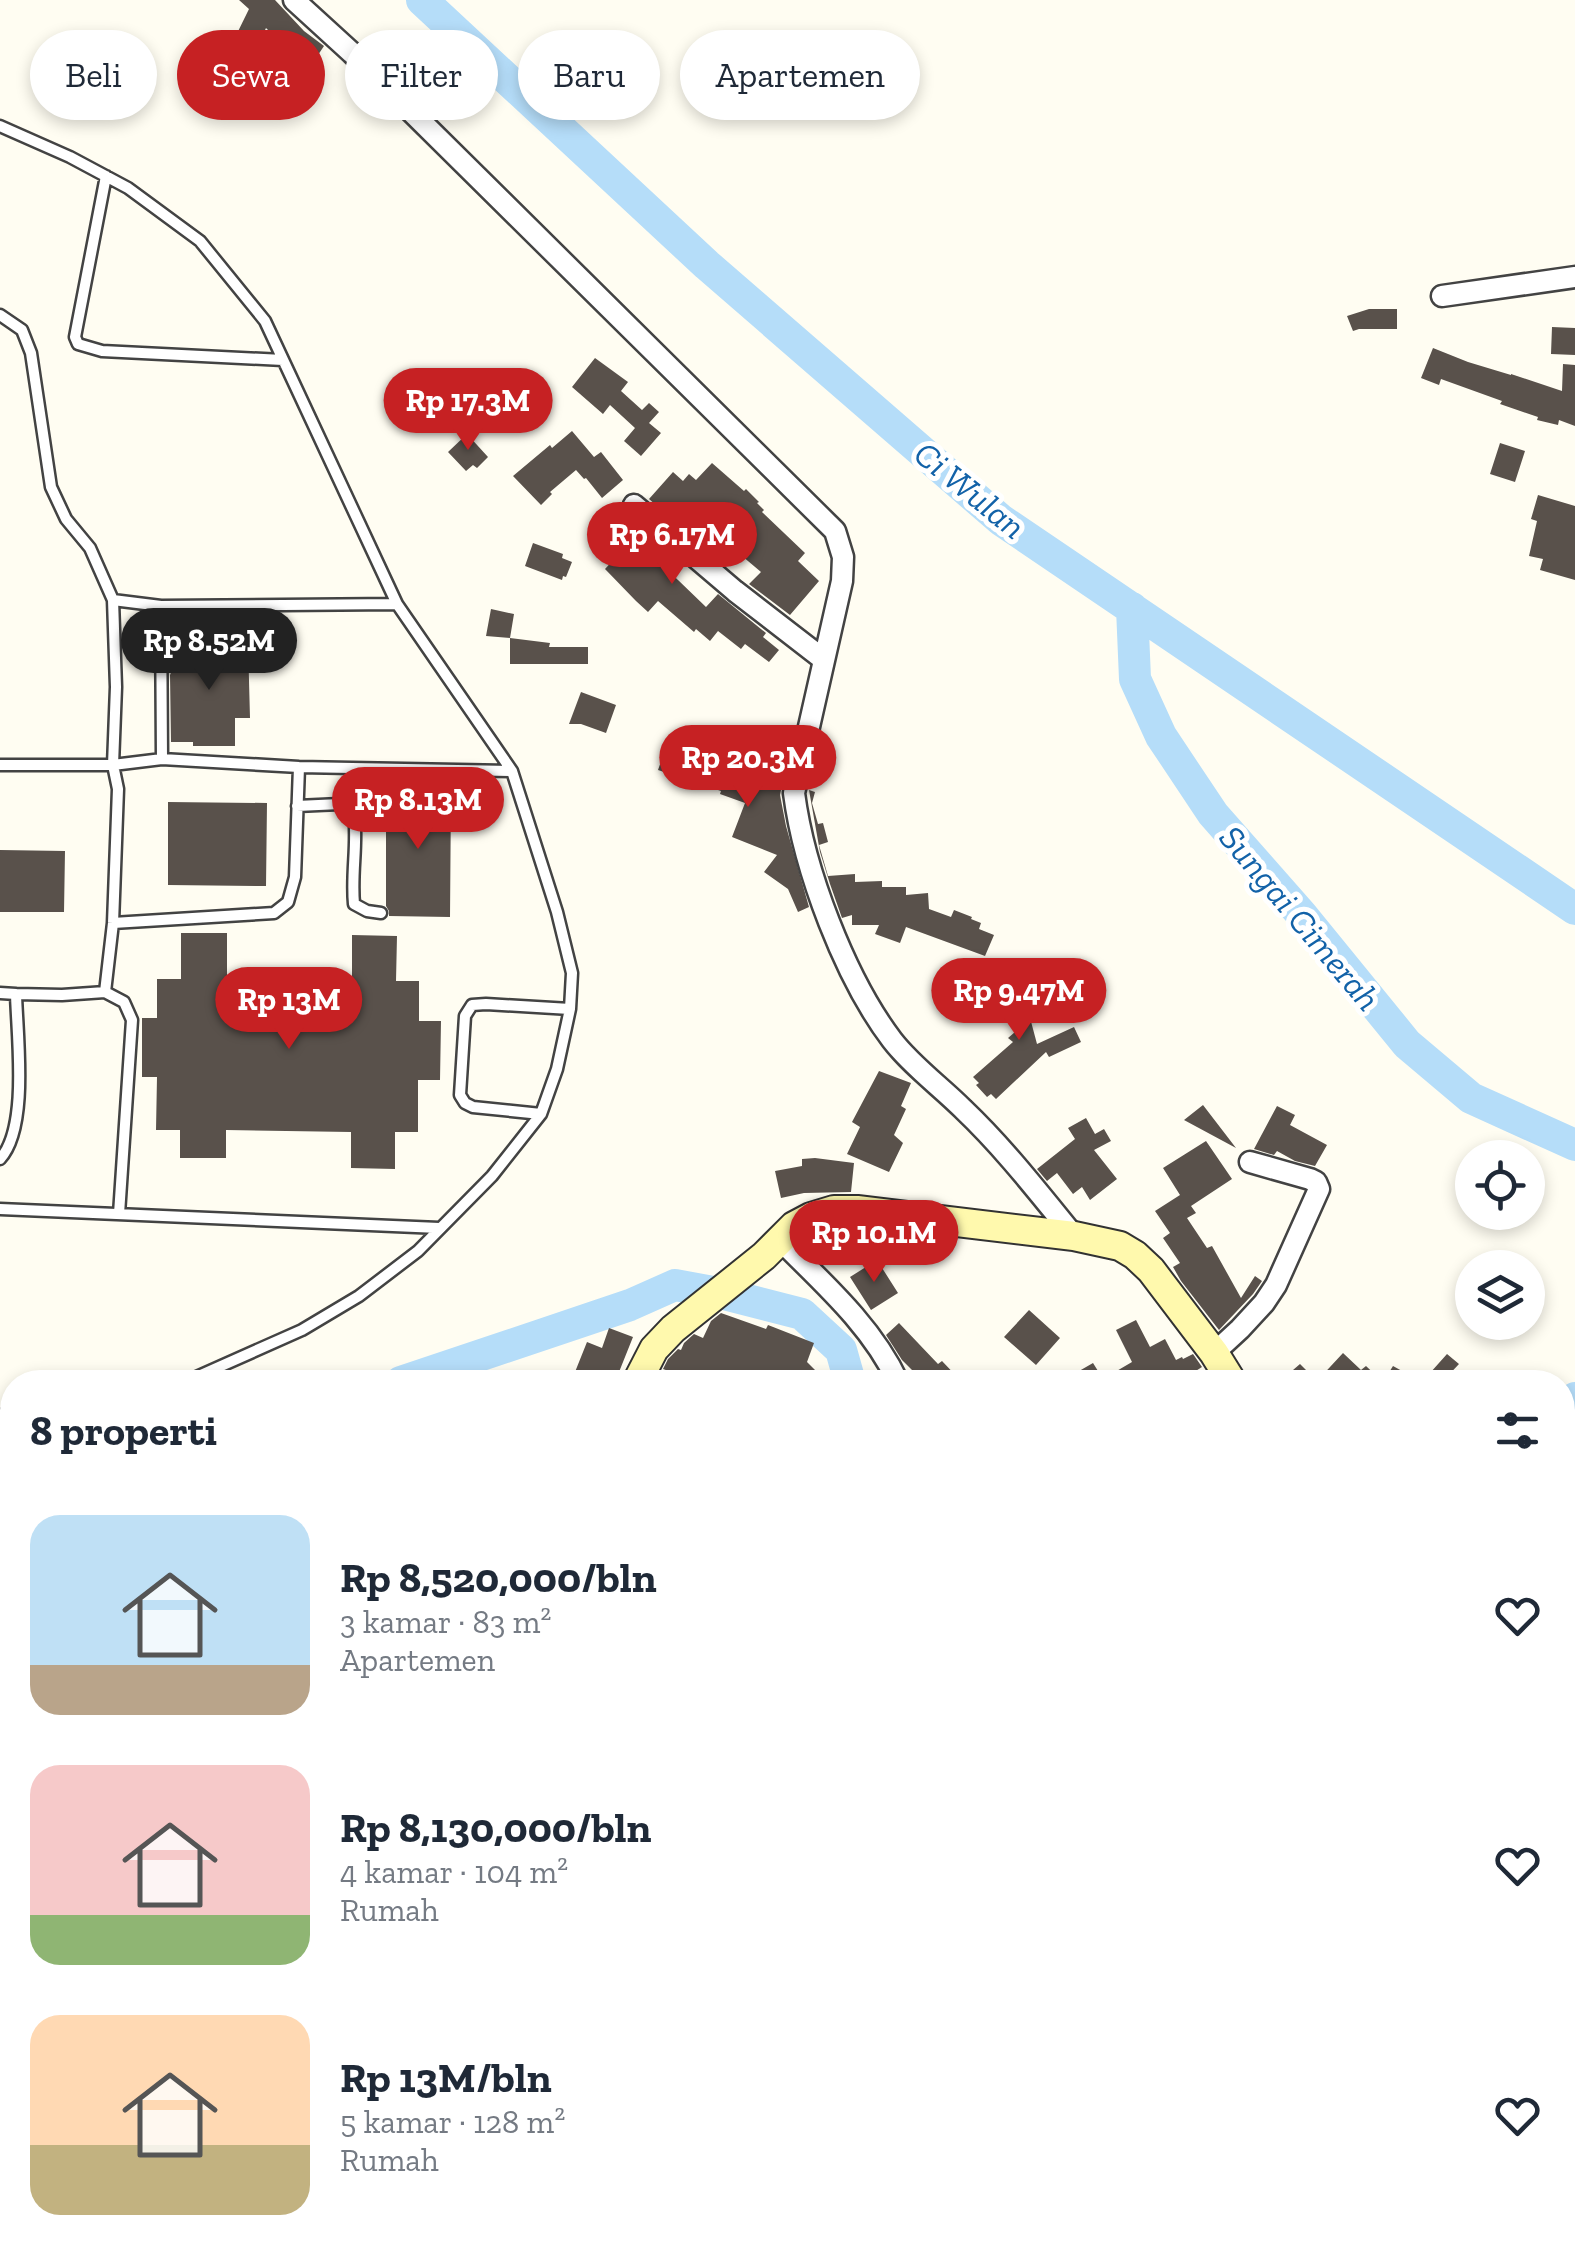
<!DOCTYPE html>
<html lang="id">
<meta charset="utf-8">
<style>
:root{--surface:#fff;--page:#f6f6f7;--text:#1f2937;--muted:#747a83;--accent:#c62123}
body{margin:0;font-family:"Zilla Slab",serif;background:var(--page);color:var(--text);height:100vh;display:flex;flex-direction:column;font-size:38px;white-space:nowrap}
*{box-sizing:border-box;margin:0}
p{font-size:32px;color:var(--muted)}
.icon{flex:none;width:55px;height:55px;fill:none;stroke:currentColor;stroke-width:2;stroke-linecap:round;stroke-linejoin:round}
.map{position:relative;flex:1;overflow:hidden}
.panel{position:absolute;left:0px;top:1370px;width:1575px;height:890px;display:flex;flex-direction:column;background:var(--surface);border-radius:40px 40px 0 0;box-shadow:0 5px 15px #0003}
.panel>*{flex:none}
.hud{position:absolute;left:30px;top:30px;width:1000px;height:90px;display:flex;gap:20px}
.tools{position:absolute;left:1455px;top:1140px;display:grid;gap:20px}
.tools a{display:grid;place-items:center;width:90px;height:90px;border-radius:50%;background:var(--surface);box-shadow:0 5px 15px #0003;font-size:50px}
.price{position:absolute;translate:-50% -85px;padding:0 22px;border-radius:35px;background:var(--accent);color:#fff;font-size:32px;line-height:65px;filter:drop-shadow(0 2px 5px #0008)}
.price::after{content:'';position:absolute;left:50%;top:60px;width:30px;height:22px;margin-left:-15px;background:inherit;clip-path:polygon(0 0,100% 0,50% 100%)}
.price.active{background:#222;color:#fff}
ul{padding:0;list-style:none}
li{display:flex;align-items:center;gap:30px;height:250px;padding:0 30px}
li span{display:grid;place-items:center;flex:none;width:280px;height:200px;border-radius:30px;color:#555}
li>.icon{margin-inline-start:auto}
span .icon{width:120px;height:120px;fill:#fffc;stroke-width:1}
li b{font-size:42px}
h2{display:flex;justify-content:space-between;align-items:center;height:120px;padding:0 30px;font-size:42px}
.tag{padding:0 35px;border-radius:45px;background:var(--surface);box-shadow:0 5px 15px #0003;font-size:35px;line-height:90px}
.tag.active{background:var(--accent);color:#fff}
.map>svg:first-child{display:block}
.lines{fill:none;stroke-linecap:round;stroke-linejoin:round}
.river{stroke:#b5ddf9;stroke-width:32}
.building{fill:#59514b}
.lane-casing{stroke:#434343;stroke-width:15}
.street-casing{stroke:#434343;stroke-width:25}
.secondary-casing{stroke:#323232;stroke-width:32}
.primary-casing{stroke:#212121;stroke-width:38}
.lane{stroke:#fff;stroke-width:10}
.street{stroke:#fff;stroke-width:20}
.secondary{stroke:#fff9ad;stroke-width:28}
.primary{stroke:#fddd64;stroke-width:32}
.labels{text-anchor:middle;stroke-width:10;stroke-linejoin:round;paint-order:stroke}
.water-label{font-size:35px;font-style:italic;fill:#1262a8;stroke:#fff}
</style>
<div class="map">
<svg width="1575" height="2260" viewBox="0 0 1575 2260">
<rect width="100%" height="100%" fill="#fffdf2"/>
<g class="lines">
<path class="river" d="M422 0 707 265 1001 520 1575 909
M1132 608 1135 679 1161 736 1213 814 1302 915 1407 1044 1471 1098 1575 1145
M401 1382 630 1305 675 1285 724 1294 802 1314 841 1350 850 1382
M1562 1409 1575 1398
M0 1518 12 1514
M1562 2086 1575 2080
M821 2248 822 2260
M657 2260 658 2248
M1357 2260 1359 2248"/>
</g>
<path class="building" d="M239 0H275L304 31 324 46 308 70 291 58 293 55 266 28 245 72 223 62 249 9Z
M1369 309H1397V329H1359L1353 331 1347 316Z
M1552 327 1575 328V355L1551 354Z
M1433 348 1468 362 1511 375V374L1562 391 1563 364 1575 365V426L1559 420 1558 425 1537 420 1538 417 1500 404 1502 401 1441 379 1439 385 1421 378Z
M595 358 628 382 621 391 642 410 649 403 659 412 649 423 661 433 641 456 624 441 635 428 610 405 603 414 572 387Z
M572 431 594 457 601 452 623 480 602 498 586 478 584 479 576 470 550 492 552 494 541 505 513 476 550 445 552 448Z
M467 434 488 457 477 468 473 465 466 471 448 452Z
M1500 443 1525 451 1515 482 1490 474Z
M712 463 744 491 746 489 759 502 757 503 764 510 762 512 805 553 798 561 819 581 790 615 749 584 761 572 729 545 717 558 649 499 673 472 683 481 689 474 696 480Z
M1538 495 1575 506V580L1540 570 1543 559 1529 556 1537 521 1531 519Z
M614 506 659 544 650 553 706 607 718 594 766 633 763 637 779 650 769 662 745 644 741 649 718 631 710 641 696 629 694 632 658 601 648 612 636 601 605 569 618 555 591 532Z
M533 543 563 554 562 558 572 562 566 577 563 576 562 580 525 566Z
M491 609 514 614 510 638 550 643 549 647H588V664H510V638L486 636Z
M175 643H248L250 718H235V746H193V742H171L170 675 175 664Z
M581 692 616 705 606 733 581 724H569Z
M702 737 719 745 715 755 737 765 735 770 766 783 771 771 784 775 780 795 786 826 809 907 798 912 788 889 764 872 777 855 732 837 745 803 720 794 721 791 658 770 664 753 692 763Z
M386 789H451L450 917 389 916V911L386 906Z
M809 790 815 792 812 803 818 824 823 823 828 842 819 845 828 876 855 874V882L882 881V887H906V895L928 893 929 909 951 917 954 910 972 917 971 919 981 923 979 929 994 935 985 956 906 927 900 943 875 934 879 925H852V915L842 918 830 884 820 852Z
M168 802 267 803 266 886 168 885Z
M0 850 65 851 64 912H0Z
M181 933H227V979L352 981V935L397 936 396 981H419V1021H441L440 1080H418V1132H395V1169L351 1168V1132L226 1130V1158H180V1130H156L157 1077H142V1018H157V979H181Z
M1014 972 1028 997 1025 999 1037 1044 1074 1027 1081 1042 1049 1057 1046 1052 996 1099 991 1094 987 1097 976 1085 979 1083 973 1077 1013 1042 1008 1038 1015 1032 1006 996 1001 999 992 984Z
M1092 973 1104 1000 1081 1009 1070 983Z
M879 1071 911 1083 901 1106 906 1109 894 1135 903 1143 889 1172 847 1154 860 1127 852 1122Z
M1203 1105 1236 1148 1184 1120Z
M1277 1106 1295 1115 1290 1125 1327 1145 1315 1166 1295 1161 1277 1151 1274 1155 1254 1149Z
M1086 1118 1095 1134 1104 1129 1111 1141 1094 1150 1117 1179 1090 1200 1082 1187 1073 1194 1057 1173 1047 1181 1037 1169 1075 1139 1068 1128Z
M1206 1141 1232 1179 1191 1206 1196 1213 1187 1218 1207 1248 1212 1246 1241 1298 1255 1276 1262 1281 1253 1294 1219 1330 1181 1281 1173 1267 1180 1263 1163 1238 1170 1233 1155 1211 1180 1195 1163 1168Z
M815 1158 854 1163 851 1192 804 1193 781 1198 775 1171 802 1166V1159Z
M877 1260 898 1293 871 1310 850 1277Z
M1029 1310 1060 1338 1036 1365 1004 1337Z
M721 1313 766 1329 768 1325 814 1343 807 1362 827 1382H680L682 1376 663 1369 668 1359 678 1349 681 1350 684 1343 694 1334 703 1338 711 1321Z
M1136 1320 1150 1347 1165 1339 1176 1360 1182 1357 1183 1359 1193 1354 1202 1367 1191 1374 1196 1382H1060L1093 1363 1103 1379 1132 1362 1116 1330Z
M899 1323 938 1364 942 1361 962 1382H924L902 1360 886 1335Z
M609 1328 633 1337 615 1382H571L587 1342 602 1348Z
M1343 1353 1361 1370 1366 1366 1383 1382 1393 1366 1422 1382 1447 1354 1459 1364 1442 1382H1279L1300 1364 1317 1381Z"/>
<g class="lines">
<defs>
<path id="lane" d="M0 126 70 157 128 188 200 241 265 321 397 604 512 771 557 912 572 973 570 1009 557 1069 541 1114 492 1176 418 1251 359 1296 302 1330 185 1382
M106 176 75 337 78 344 102 351 283 360
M0 315 22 330 31 353 51 487 66 519 90 548 113 600 116 687 113 765 118 789 113 923 105 992 62 995 16 994C17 1036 29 1128 0 1159
M113 600 161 606 397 604
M161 606 162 759
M0 765H113L162 759 299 767 512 771
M297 806 340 804 354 813C358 843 351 873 354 904L367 911 381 913
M113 923 274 913 288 902 295 877 299 767
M105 992 124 1002 132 1020 119 1214
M0 993 16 994
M541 1114 473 1107 465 1103 460 1095 465 1016 472 1005 486 1004 570 1009
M0 1209 439 1228
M0 1415 12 1416"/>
<path id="street" d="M294 0 352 53 835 531 843 557 842 581 794 793C804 870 845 978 892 1040 912 1066 940 1086 963 1109 1004 1148 1038 1192 1074 1236
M1442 296 1575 277
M634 505 735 591 823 659
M780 1240C823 1283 872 1326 898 1382
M1214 1353 1240 1329 1264 1303 1276 1285 1319 1189 1316 1182 1310 1179 1250 1162
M1562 2064 1575 2058
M1335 2260 1337 2248"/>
<path id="secondary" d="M637 1382 654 1349 673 1329 764 1256 794 1226 811 1217 834 1210H857L1074 1236 1120 1246 1135 1255 1151 1270 1214 1353 1232 1382
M371 2260 378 2248"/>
<path id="primary" d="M1562 1618 1575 1615
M1201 2260 1203 2248"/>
</defs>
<use href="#lane" class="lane-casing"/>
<use href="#street" class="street-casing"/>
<use href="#secondary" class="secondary-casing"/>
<use href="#primary" class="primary-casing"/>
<use href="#lane" class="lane"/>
<use href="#street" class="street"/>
<use href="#secondary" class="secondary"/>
<use href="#primary" class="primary"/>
</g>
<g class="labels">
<g class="water-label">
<text transform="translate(970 490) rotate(39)" y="12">Ci Wulan</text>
<text transform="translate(1300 918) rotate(50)" y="12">Sungai Cimerah</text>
</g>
</g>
</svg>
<div class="tools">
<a><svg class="icon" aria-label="locate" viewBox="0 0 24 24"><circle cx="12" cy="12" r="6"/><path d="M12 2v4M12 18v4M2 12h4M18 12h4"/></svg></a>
<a><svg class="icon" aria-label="layers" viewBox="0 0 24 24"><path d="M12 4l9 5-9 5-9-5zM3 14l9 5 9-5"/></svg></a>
</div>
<b class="price" style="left:468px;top:453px">Rp 17.3M</b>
<b class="price" style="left:672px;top:587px">Rp 6.17M</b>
<b class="price active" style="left:209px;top:693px">Rp 8.52M</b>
<b class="price" style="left:748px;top:810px">Rp 20.3M</b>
<b class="price" style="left:418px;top:852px">Rp 8.13M</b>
<b class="price" style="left:1019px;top:1043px">Rp 9.47M</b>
<b class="price" style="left:289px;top:1052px">Rp 13M</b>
<b class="price" style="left:874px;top:1285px">Rp 10.1M</b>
<div class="hud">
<a class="tag">Beli</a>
<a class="tag active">Sewa</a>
<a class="tag">Filter</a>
<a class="tag">Baru</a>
<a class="tag">Apartemen</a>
</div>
<section class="panel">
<h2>8 properti<svg class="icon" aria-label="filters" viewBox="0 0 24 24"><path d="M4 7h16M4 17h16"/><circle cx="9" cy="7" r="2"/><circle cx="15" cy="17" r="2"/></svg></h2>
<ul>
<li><span style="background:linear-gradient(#bfe0f5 75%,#b9a48a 0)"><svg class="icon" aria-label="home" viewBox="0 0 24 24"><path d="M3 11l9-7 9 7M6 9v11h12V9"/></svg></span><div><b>Rp 8,520,000/bln</b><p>3 kamar · 83 m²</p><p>Apartemen</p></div><svg class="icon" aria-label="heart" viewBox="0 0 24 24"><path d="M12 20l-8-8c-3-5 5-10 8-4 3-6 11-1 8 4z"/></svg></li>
<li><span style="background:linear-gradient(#f6c9c9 75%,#8fb573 0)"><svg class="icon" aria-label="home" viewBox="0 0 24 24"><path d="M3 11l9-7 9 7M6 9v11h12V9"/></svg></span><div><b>Rp 8,130,000/bln</b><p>4 kamar · 104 m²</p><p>Rumah</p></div><svg class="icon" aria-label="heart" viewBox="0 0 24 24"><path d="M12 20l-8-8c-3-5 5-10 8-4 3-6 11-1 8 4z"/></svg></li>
<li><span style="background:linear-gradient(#ffd9b3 65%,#c2b280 0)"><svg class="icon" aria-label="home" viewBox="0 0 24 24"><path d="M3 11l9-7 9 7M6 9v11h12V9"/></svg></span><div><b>Rp 13M/bln</b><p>5 kamar · 128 m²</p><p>Rumah</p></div><svg class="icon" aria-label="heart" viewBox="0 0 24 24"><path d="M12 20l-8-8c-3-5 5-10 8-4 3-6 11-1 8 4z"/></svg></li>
</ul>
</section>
</div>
